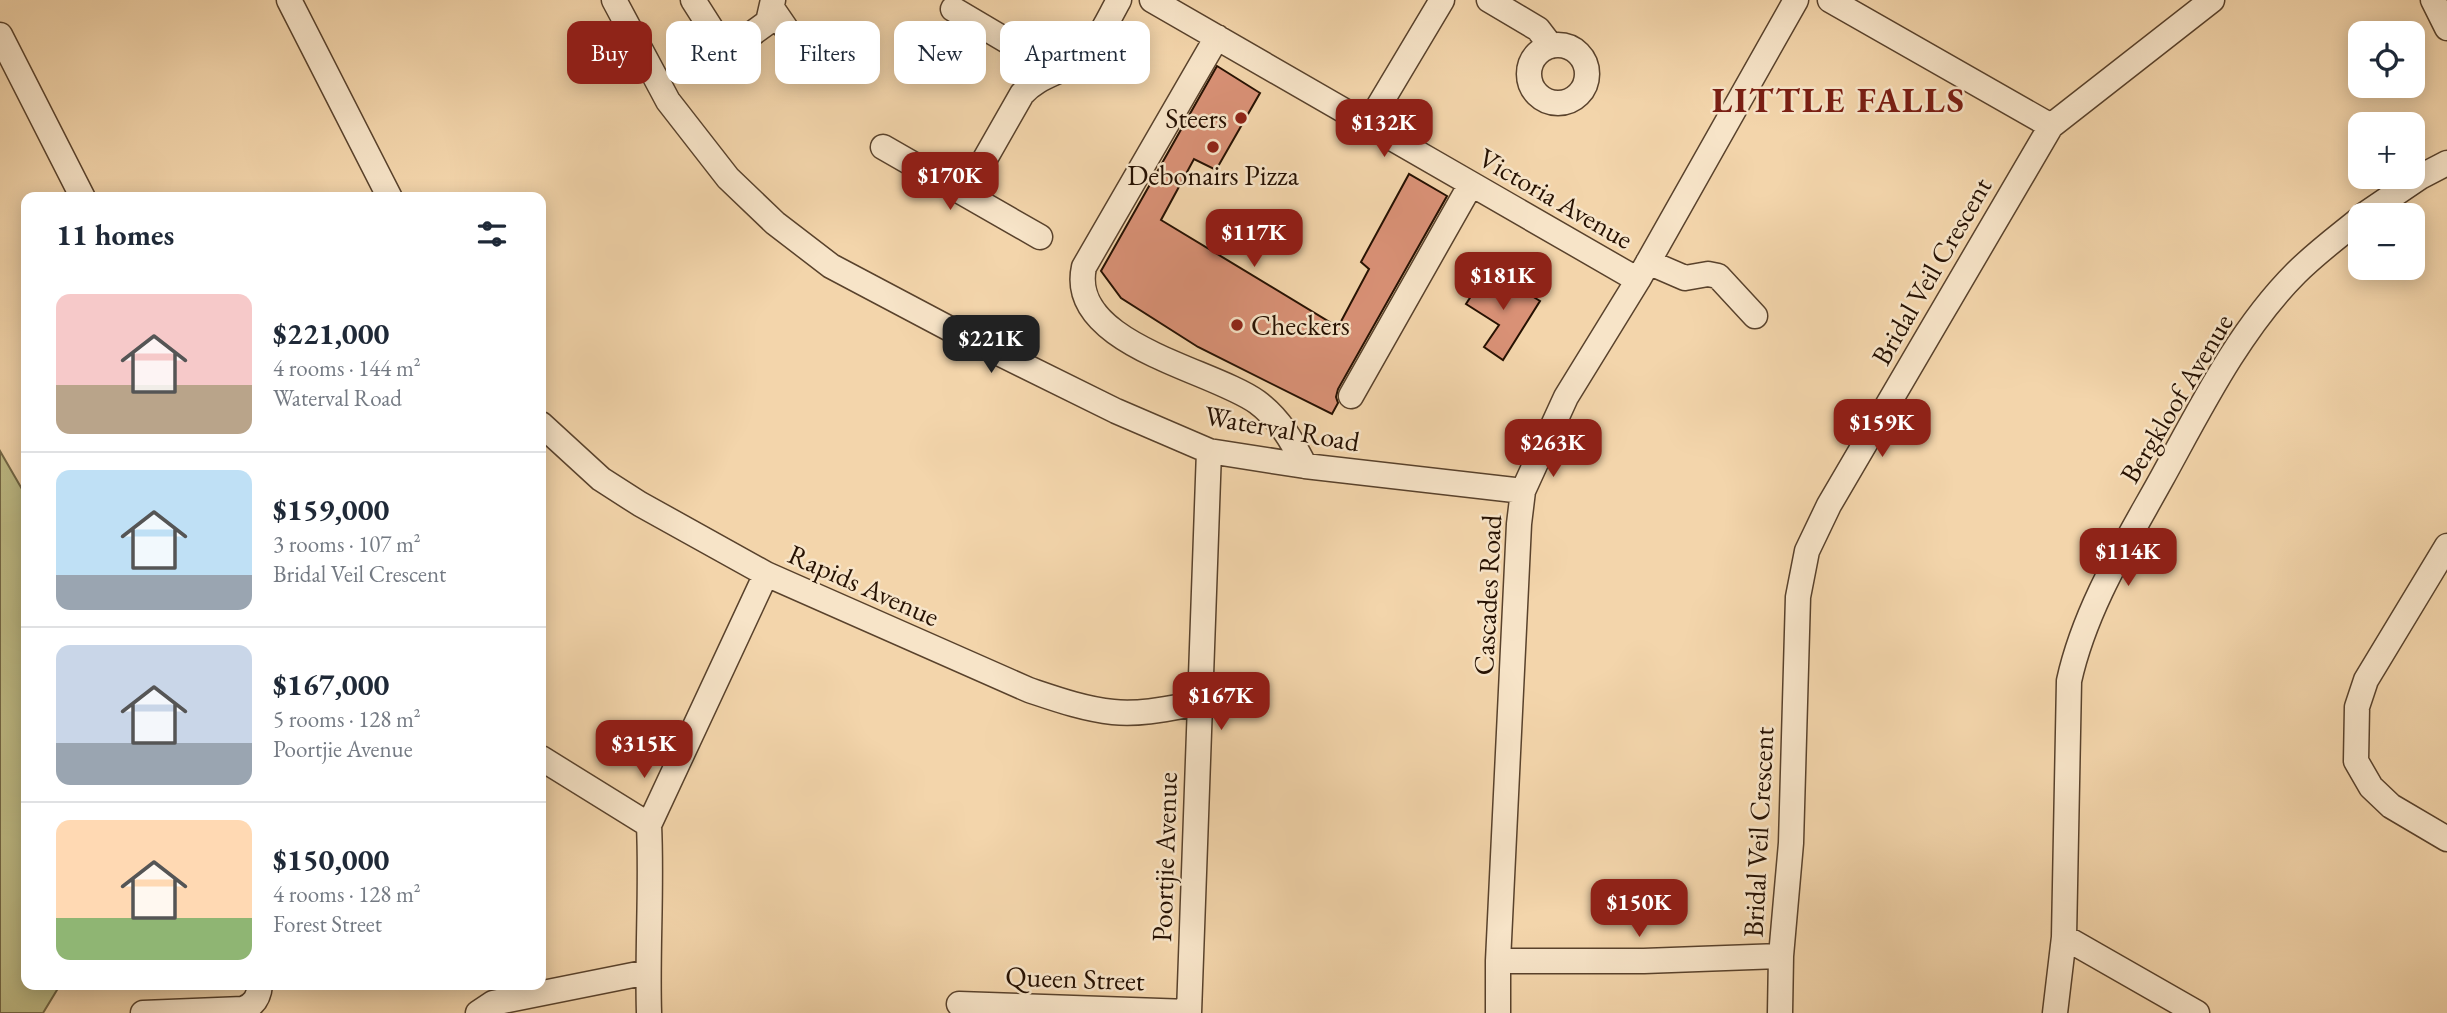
<!DOCTYPE html>
<meta charset="utf-8">
<style>
:root{--surface:#fff;--page:#f2f2f3;--text:#1f2937;--muted:#747a83;--line:#e0e1e3;--accent:#8f2418}
body{margin:0;font-family:"EB Garamond",serif;background:var(--page);color:var(--text);height:100vh;display:flex;flex-direction:column;font-size:26px;white-space:nowrap}
*{box-sizing:border-box;margin:0}
p{font-size:23px;color:var(--muted)}
.icon{flex:none;width:38px;height:38px;fill:none;stroke:currentColor;stroke-width:2;stroke-linecap:round;stroke-linejoin:round}
.map{position:relative;flex:1;overflow:hidden}
.drawer{position:absolute;left:21px;top:192px;width:525px;height:798px;display:flex;flex-direction:column;background:var(--surface);border-radius:14px;box-shadow:0 4px 18px #0003}
.drawer>*{flex:none}
.guide{position:absolute;left:567px;top:21px;width:665px;height:63px;display:flex;gap:14px}
.fabs{position:absolute;left:2348px;top:21px;display:grid;gap:14px}
.fabs a{display:grid;place-items:center;width:77px;height:77px;border-radius:14px;background:var(--surface);box-shadow:0 4px 18px #0003;font-size:35px}
.price{position:absolute;translate:-50% -60px;padding:0 16px;border-radius:14px;background:var(--accent);color:#fff;font-size:23px;line-height:46px;filter:drop-shadow(0 2px 4px #0008)}
.price::after{content:'';position:absolute;left:50%;top:42px;width:21px;height:16px;margin-left:-10px;background:inherit;clip-path:polygon(0 0,100% 0,50% 100%)}
.price.selected{background:#222;color:#fff}
ul{padding:0;list-style:none}
li{display:flex;align-items:center;gap:21px;height:175px;padding:0 35px}
li+li{border-top:2px solid var(--line)}
li span{display:grid;place-items:center;flex:none;width:196px;height:140px;border-radius:14px;color:#555}
li>.icon{margin-inline-start:auto}
span .icon{width:84px;height:84px;fill:#fffc;stroke-width:1}
li b{font-size:30px}
h2{display:flex;justify-content:space-between;align-items:center;height:84px;padding:0 35px;font-size:30px}
.pill{padding:0 24px;border-radius:14px;background:var(--surface);box-shadow:0 4px 18px #0003;font-size:24px;line-height:63px}
.pill.selected{background:var(--accent);color:#fff}
.map>svg:first-child{display:block}
.green{fill:#bfbc86;stroke:#726644;stroke-width:2}
.building{fill:#d99176;stroke:#261102;stroke-width:2}
.lines{fill:none;stroke-linecap:round;stroke-linejoin:round}
.minor-casing{stroke:#59422c;stroke-width:27}
.minor{stroke:#f7e4c8;stroke-width:24}
.poi-dot{fill:#8f2418;stroke:#f7e4c8;stroke-width:2.5}
.labels{text-anchor:middle;stroke-width:5;stroke-linejoin:round;paint-order:stroke}
.poi-label{font-size:28px;fill:#261102;stroke:#f7e4c8;text-anchor:end}
.street-label{font-size:28px;fill:#261102;stroke:#f7e4c8}
.district-label{font-size:35px;font-weight:bold;letter-spacing:2px;fill:#7a1f14;stroke:#f7e4c8}
</style>
<div class="map">
<svg width="2447" height="1013" viewBox="0 0 2447 1013">
<rect width="100%" height="100%" fill="#f3d5ab"/>
<filter id="stains"><feTurbulence type="fractalNoise" baseFrequency=".00286" numOctaves="4"/><feColorMatrix values="0 0 0 0 .2 0 0 0 0 .09 0 0 0 0 .02 0 0 0 .5 -.17"/></filter>
<radialGradient id="worn" r=".72"><stop offset=".6" stop-color="#630" stop-opacity="0"/><stop offset="1" stop-color="#630" stop-opacity=".3"/></radialGradient>
<path class="green" d="M0 451 26 496V985H60L43 1013H0Z"/>
<path class="building" d="M1217 66 1260 93 1216 170 1194 159 1161 220 1338 327 1369 269 1361 262 1409 174 1447 196 1338 389 1336 397 1338 403 1332 414 1198 347 1121 298 1101 271Z
M1486 273 1516 293 1519 288 1540 301 1503 360 1484 347 1499 325 1466 304Z"/>
<g class="lines">
<defs>
<path id="minor" d="M289 0 390 198
M614 0 668 101 728 178 775 223 831 266 950 329 1116 411 1209 451 1305 466 1523 491
M693 0 721 44 731 49 768 22 773 0
M1152 0 1638 280
M1489 0 1538 29 1551 46
M1830 0 2051 126
M2433 0 2447 28
M772 8 811 65
M953 9 1058 71
M0 35 83 198
M1217 37 1084 267C1067 344 1211 369 1257 402 1280 419 1292 441 1305 466
M1529 74a29 29 0 1 1 58 0a29 29 0 1 1-58 0Z
M1368 124 1442 0
M883 147 1040 237
M965 194 1022 94C1037 77 1056 74 1074 63 1096 49 1107 21 1119 0
M2364 215 2420 177 2447 163
M1648 262 1685 278 1708 274 1718 276 1755 316
M1351 396 1471 184
M541 424 601 479 640 504 766 574 1029 690C1056 699 1084 709 1113 712 1141 715 1171 708 1199 703
M2447 546 2366 680 2357 707 2356 761 2371 787 2391 806 2447 839
M541 758 649 825
M2064 937 2197 1013
M1498 961H1644L1781 956
M959 1004 1189 1012
M143 1013 243 1009C254 1005 259 997 260 985
M478 1013 493 1003 648 972
M649 1013C647 950 652 888 649 825L766 574
M1189 1013 1209 451
M1498 1013V961L1519 524 1523 491 1566 397 1638 280 1796 0
M1780 1013 1781 956 1791 843 1798 597 1807 551 1829 505 2051 126 2212 0
M2055 1013 2064 937 2069 681C2085 608 2126 543 2162 478 2200 409 2239 330 2296 273 2316 253 2339 236 2361 218"/>
</defs>
<use href="#minor" class="minor-casing"/>
<use href="#minor" class="minor"/>
</g>
<g class="poi-dot">
<circle cx="1241" cy="118" r="7"/>
<circle cx="1213" cy="147" r="7"/>
<circle cx="1237" cy="325" r="7"/>
</g>
<g class="labels">
<g class="poi-label">
<text x="1227" y="128">Steers</text>
<text x="1213" y="185" text-anchor="middle">Debonairs Pizza</text>
<text x="1251" y="335" text-anchor="start">Checkers</text>
</g>
<g class="street-label">
<text transform="translate(1556 198) rotate(30)" y="10">Victoria Avenue</text>
<text transform="translate(1931 271) rotate(-60)" y="10">Bridal Veil Crescent</text>
<text transform="translate(2176 398) rotate(-59)" y="10">Bergkloof Avenue</text>
<text transform="translate(1282 428) rotate(10)" y="10">Waterval Road</text>
<text transform="translate(864 585) rotate(24)" y="10">Rapids Avenue</text>
<text transform="translate(1487 595) rotate(-87)" y="10">Cascades Road</text>
<text transform="translate(1758 832) rotate(-87)" y="10">Bridal Veil Crescent</text>
<text transform="translate(1164 857) rotate(-88)" y="10">Poortjie Avenue</text>
<text transform="translate(1075 978) rotate(2)" y="10">Queen Street</text>
</g>
<g class="district-label">
<text x="1839" y="112">LITTLE FALLS</text>
</g>
</g>
<rect width="100%" height="100%" filter="url(#stains)"/>
<rect width="100%" height="100%" fill="url(#worn)"/>
</svg>
<div class="fabs">
<a><svg class="icon" aria-label="locate" viewBox="0 0 24 24"><circle cx="12" cy="12" r="6"/><path d="M12 2v4M12 18v4M2 12h4M18 12h4"/></svg></a>
<a>+</a>
<a>−</a>
</div>
<b class="price" style="left:1384px;top:159px">$132K</b>
<b class="price" style="left:950px;top:212px">$170K</b>
<b class="price" style="left:1254px;top:269px">$117K</b>
<b class="price" style="left:1503px;top:312px">$181K</b>
<b class="price selected" style="left:991px;top:375px">$221K</b>
<b class="price" style="left:1882px;top:459px">$159K</b>
<b class="price" style="left:1553px;top:479px">$263K</b>
<b class="price" style="left:2128px;top:588px">$114K</b>
<b class="price" style="left:1221px;top:732px">$167K</b>
<b class="price" style="left:644px;top:780px">$315K</b>
<b class="price" style="left:1639px;top:939px">$150K</b>
<div class="guide">
<a class="pill selected">Buy</a>
<a class="pill">Rent</a>
<a class="pill">Filters</a>
<a class="pill">New</a>
<a class="pill">Apartment</a>
</div>
<section class="drawer">
<h2>11 homes<svg class="icon" aria-label="filters" viewBox="0 0 24 24"><path d="M4 7h16M4 17h16"/><circle cx="9" cy="7" r="2"/><circle cx="15" cy="17" r="2"/></svg></h2>
<ul>
<li><span style="background:linear-gradient(#f6c9c9 65%,#b9a48a 0)"><svg class="icon" aria-label="home" viewBox="0 0 24 24"><path d="M3 11l9-7 9 7M6 9v11h12V9"/></svg></span><div><b>$221,000</b><p>4 rooms · 144 m²</p><p>Waterval Road</p></div></li>
<li><span style="background:linear-gradient(#bfe0f5 75%,#9aa5b1 0)"><svg class="icon" aria-label="home" viewBox="0 0 24 24"><path d="M3 11l9-7 9 7M6 9v11h12V9"/></svg></span><div><b>$159,000</b><p>3 rooms · 107 m²</p><p>Bridal Veil Crescent</p></div></li>
<li><span style="background:linear-gradient(#c9d6e8 70%,#9aa5b1 0)"><svg class="icon" aria-label="home" viewBox="0 0 24 24"><path d="M3 11l9-7 9 7M6 9v11h12V9"/></svg></span><div><b>$167,000</b><p>5 rooms · 128 m²</p><p>Poortjie Avenue</p></div></li>
<li><span style="background:linear-gradient(#ffd9b3 70%,#8fb573 0)"><svg class="icon" aria-label="home" viewBox="0 0 24 24"><path d="M3 11l9-7 9 7M6 9v11h12V9"/></svg></span><div><b>$150,000</b><p>4 rooms · 128 m²</p><p>Forest Street</p></div></li>
</ul>
</section>
</div>
